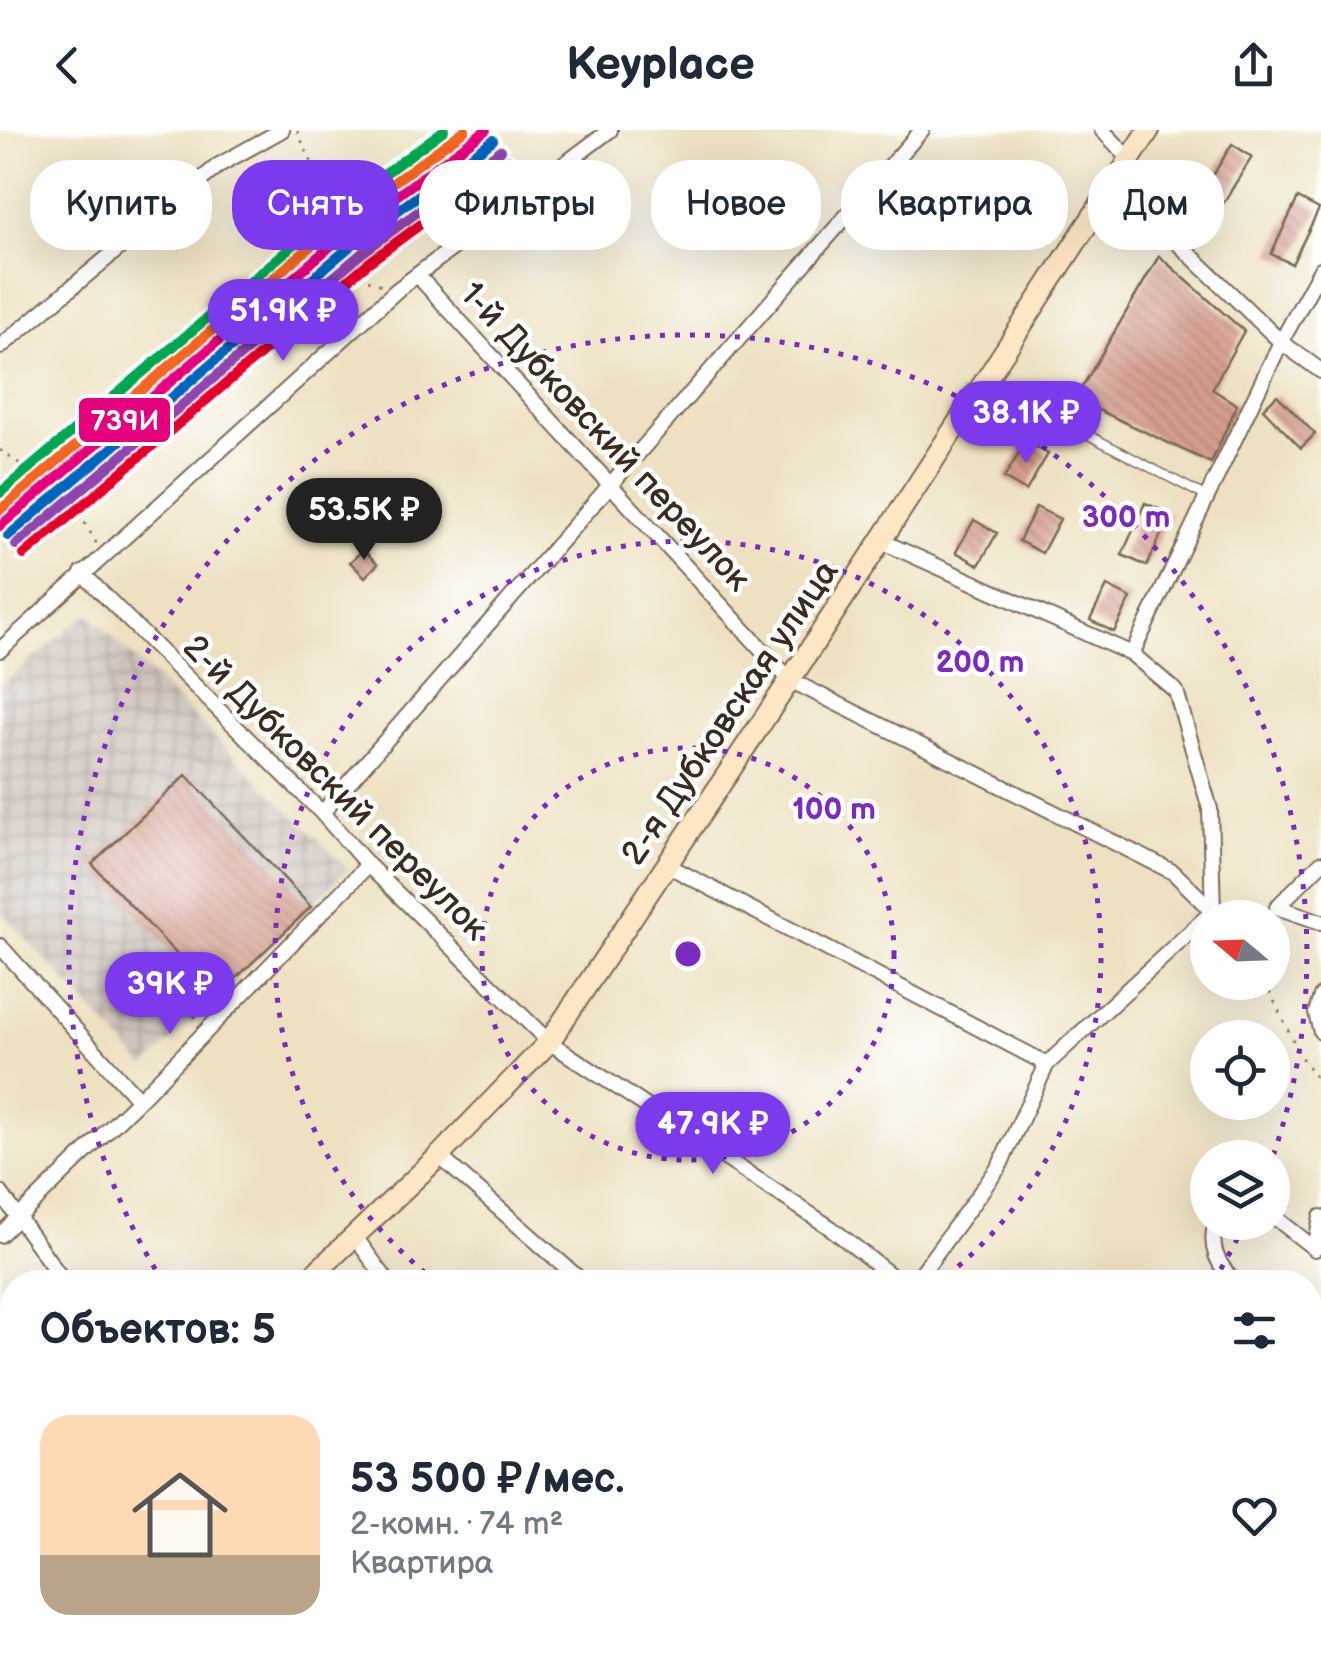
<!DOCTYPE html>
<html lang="ru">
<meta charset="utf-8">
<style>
:root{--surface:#fff;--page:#f6f6f7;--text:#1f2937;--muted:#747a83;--accent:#7c3aed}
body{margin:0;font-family:"Balsamiq Sans",sans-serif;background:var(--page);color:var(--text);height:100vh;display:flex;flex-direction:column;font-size:38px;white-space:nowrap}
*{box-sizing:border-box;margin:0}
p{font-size:32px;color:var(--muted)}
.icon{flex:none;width:55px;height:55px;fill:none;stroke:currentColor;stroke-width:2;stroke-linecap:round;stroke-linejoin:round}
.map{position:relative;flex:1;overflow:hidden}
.drawer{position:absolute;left:0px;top:1140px;width:1322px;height:392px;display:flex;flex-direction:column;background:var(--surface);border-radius:40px 40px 0 0;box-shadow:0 10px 40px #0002}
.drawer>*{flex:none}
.hud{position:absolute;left:30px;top:30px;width:1262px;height:90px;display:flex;gap:20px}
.needle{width:65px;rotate:289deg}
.fabs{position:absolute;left:1190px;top:770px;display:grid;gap:20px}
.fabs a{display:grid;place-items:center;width:100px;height:100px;border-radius:50%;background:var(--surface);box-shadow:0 10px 40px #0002;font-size:50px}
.price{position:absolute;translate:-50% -85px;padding:0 22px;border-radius:35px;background:var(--accent);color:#fff;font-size:32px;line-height:65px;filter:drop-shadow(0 2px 5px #0008)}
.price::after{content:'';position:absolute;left:50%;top:60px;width:30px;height:22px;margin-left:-15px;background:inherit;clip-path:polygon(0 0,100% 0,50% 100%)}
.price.active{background:#222;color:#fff}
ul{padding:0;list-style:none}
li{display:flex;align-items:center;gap:30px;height:250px;padding:0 40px}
li span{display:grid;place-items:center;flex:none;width:280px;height:200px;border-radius:30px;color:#555}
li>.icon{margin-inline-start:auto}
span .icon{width:120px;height:120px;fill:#fffc;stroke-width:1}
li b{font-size:42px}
h2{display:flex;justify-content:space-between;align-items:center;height:120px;padding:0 40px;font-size:42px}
.pill{padding:0 35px;border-radius:40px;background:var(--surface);box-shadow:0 10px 40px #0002;font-size:35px;line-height:90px}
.pill.active{background:var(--accent);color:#fff}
header{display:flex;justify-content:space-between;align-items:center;height:130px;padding:0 40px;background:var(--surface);font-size:45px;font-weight:700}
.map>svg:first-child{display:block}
.industrial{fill:url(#industrial-grid)}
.building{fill:url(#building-back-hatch)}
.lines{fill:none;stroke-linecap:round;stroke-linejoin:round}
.service-casing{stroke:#796a57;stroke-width:11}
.minor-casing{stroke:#796a57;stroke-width:18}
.secondary-casing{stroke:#796a57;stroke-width:24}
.path{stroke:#796a57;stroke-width:2.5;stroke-dasharray:2.5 8;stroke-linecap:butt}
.service{stroke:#fff;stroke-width:8}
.minor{stroke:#fff;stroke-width:14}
.secondary{stroke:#fce6c4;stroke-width:20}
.rail-1-casing{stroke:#fff;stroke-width:18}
.rail-2-casing{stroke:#fff;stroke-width:18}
.rail-3-casing{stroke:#fff;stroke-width:18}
.rail-4-casing{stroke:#fff;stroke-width:18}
.rail-5-casing{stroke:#fff;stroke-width:18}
.rail-6-casing{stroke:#fff;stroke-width:18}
.rail-1{stroke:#e5007d;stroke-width:10}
.rail-2{stroke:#0065bd;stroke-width:10}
.rail-3{stroke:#f26522;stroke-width:10}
.rail-4{stroke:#8e44ad;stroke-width:10}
.rail-5{stroke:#00a651;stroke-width:10}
.rail-6{stroke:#e4002b;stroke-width:10}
.ring{fill:none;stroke:#7b2cbf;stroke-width:5;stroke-dasharray:5 10}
.labels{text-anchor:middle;stroke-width:9;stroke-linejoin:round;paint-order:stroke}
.street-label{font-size:35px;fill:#3b2a1e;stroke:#fff}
.centre{fill:#7b2cbf;stroke:#fff;stroke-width:5}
.ring-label{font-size:30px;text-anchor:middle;font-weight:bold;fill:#7b2cbf;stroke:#fff;stroke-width:9;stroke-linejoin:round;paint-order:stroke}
.line-badge{stroke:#fff;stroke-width:4}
.badge-label{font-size:28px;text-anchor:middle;font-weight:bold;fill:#fff}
</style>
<header><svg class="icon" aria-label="back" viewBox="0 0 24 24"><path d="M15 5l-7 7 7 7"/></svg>Keyplace<svg class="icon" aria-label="share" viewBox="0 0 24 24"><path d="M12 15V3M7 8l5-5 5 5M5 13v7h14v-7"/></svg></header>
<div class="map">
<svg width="1321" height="1532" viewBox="0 0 1321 1532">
<defs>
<pattern id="industrial-grid" width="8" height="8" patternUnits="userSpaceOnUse" patternTransform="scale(2.5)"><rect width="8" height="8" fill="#cec2b9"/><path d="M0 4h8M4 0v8" fill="none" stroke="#a89e96"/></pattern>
<pattern id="building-back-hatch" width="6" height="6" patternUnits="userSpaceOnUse" patternTransform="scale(2.5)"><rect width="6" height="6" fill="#d69e8f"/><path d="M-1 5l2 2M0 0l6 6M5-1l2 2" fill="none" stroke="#af8174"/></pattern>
</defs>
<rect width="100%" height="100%" fill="#fff"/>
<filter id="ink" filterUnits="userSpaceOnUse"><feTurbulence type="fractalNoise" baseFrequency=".01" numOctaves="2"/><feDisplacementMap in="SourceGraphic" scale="20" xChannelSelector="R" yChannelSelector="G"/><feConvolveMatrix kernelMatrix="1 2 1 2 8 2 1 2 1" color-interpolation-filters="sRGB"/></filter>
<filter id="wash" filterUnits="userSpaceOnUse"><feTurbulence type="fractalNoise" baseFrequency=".0048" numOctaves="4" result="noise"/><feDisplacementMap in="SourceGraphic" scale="40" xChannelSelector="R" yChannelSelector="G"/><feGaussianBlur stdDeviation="2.25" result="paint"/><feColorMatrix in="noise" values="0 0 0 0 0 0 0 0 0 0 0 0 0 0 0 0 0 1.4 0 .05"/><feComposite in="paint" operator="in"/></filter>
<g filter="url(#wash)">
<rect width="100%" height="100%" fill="#ede1c1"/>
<path class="industrial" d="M88 483 348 739 145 937 0 780V556Z"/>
<g id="blocks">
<path class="building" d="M1232 14 1252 27 1214 88 1194 76Z
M1298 68 1319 79 1292 134 1271 124Z
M1159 126 1244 201 1212 259 1237 275 1211 333 1075 269Z
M1277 265 1315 304 1301 318 1263 279Z
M1026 311 1048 324 1026 361 1004 348Z
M1145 373 1170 384 1147 436 1122 425Z
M1036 377 1060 389 1042 423 1019 411Z
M974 390 997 403 979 435 956 422Z
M363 420 378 434 365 447 350 432Z
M1107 456 1131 468 1114 502 1090 490Z
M186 645 311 777 195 887 160 851 182 830 92 734Z"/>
</g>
</g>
<g filter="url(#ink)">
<use href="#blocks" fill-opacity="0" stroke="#796a57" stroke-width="2.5"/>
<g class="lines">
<defs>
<path id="service" d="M985 251 1207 367"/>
<path id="minor" d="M1102 0 1129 28
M1114 52 1281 212 1321 241
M418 146 790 550 1173 742 1213 781
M0 217 219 35 282 0
M881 411 1132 524 1176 561 1210 679 1213 781 1047 934 999 1037 915 1152
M82 443 322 683 368 735 549 912 831 1098 899 1152
M0 520 397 160 610 0
M1132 524 1281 212 1321 139
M322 683 922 0
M1321 733 1277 777 1321 792
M667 735 1047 934
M0 816 139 970
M1321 866 1316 883 1321 902
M439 1026 583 1152
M0 1062 64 1152
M1272 1085 1315 1119 1321 1087
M1216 1092C1208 1117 1218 1134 1234 1152
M0 1105 139 970 368 735
M355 1107 388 1152
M1310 1277 1321 1281
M1310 1381 1321 1384
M0 1410 12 1429
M500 1520 510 1532
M583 1532 595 1520
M1162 1532 1167 1520"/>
<path id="secondary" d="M306 1152 439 1026 549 912 790 550 1149 0
M0 1446 12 1434"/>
</defs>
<use href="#service" class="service-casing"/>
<use href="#minor" class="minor-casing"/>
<use href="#secondary" class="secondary-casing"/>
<path class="path" d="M297 1 345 104 360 147 382 155
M0 320 35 344 63 356 97 414
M1265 852 1301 927 1321 955"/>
<use href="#service" class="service"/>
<use href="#minor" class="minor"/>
<use href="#secondary" class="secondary"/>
<defs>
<path id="rail-1" d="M0 396 345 104 486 0"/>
<path id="rail-2" d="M8 406 353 114 493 10"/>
<path id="rail-3" d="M0 380 337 94 465 0"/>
<path id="rail-4" d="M16 415 361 124 501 20"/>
<path id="rail-5" d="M0 363 329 85 444 0"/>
<path id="rail-6" d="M24 425 368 133 508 30"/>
</defs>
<use href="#rail-1" class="rail-1-casing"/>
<use href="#rail-2" class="rail-2-casing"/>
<use href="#rail-3" class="rail-3-casing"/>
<use href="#rail-4" class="rail-4-casing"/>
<use href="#rail-5" class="rail-5-casing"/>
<use href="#rail-6" class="rail-6-casing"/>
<use href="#rail-1" class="rail-1"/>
<use href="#rail-2" class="rail-2"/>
<use href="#rail-3" class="rail-3"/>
<use href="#rail-4" class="rail-4"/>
<use href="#rail-5" class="rail-5"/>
<use href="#rail-6" class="rail-6"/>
</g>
</g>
<g class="ring">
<circle cx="688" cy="824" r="206"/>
<path d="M437 1152A413 413 0 1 1 939 1152"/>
<path d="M1244 1095A619 619 0 0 1 1213 1152M163 1152A619 619 0 1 1 1273 1026"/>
</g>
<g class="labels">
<g class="street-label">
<text transform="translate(606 306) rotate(47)" y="12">1-й Дубковский переулок</text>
<text transform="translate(729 582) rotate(-56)" y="12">2-я Дубковская улица</text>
<text transform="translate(336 657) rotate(45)" y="12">2-й Дубковский переулок</text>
</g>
</g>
<circle cx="688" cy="824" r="15" class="centre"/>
<g class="ring-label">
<text x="1126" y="397">300 m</text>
<text x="980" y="542">200 m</text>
<text x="834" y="689">100 m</text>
</g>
<rect class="line-badge" x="77" y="266" width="95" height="48" rx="10" fill="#e5007d"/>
<g class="badge-label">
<text x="125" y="300">739И</text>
</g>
</svg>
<div class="fabs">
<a><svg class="needle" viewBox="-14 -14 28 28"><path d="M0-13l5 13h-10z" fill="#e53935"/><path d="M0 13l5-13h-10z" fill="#747a83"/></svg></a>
<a><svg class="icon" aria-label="locate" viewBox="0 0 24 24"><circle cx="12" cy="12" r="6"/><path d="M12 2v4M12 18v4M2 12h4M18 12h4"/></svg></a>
<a><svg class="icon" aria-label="layers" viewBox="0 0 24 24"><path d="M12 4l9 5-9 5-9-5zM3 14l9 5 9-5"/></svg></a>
</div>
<b class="price" style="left:283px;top:234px">51.9K ₽</b>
<b class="price" style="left:1026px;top:336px">38.1K ₽</b>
<b class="price active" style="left:364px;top:433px">53.5K ₽</b>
<b class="price" style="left:170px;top:907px">39K ₽</b>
<b class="price" style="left:713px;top:1047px">47.9K ₽</b>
<div class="hud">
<a class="pill">Купить</a>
<a class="pill active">Снять</a>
<a class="pill">Фильтры</a>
<a class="pill">Новое</a>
<a class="pill">Квартира</a>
<a class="pill">Дом</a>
</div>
<section class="drawer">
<h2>Объектов: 5<svg class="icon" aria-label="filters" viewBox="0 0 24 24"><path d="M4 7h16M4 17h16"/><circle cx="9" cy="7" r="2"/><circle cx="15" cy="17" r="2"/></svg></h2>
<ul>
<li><span style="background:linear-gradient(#ffd9b3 70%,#b9a48a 0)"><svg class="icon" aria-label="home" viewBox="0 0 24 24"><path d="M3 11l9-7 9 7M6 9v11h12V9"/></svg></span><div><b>53 500 ₽/мес.</b><p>2-комн. · 74 m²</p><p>Квартира</p></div><svg class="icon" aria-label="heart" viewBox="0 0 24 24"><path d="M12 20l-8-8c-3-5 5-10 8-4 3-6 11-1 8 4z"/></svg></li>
</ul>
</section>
</div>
